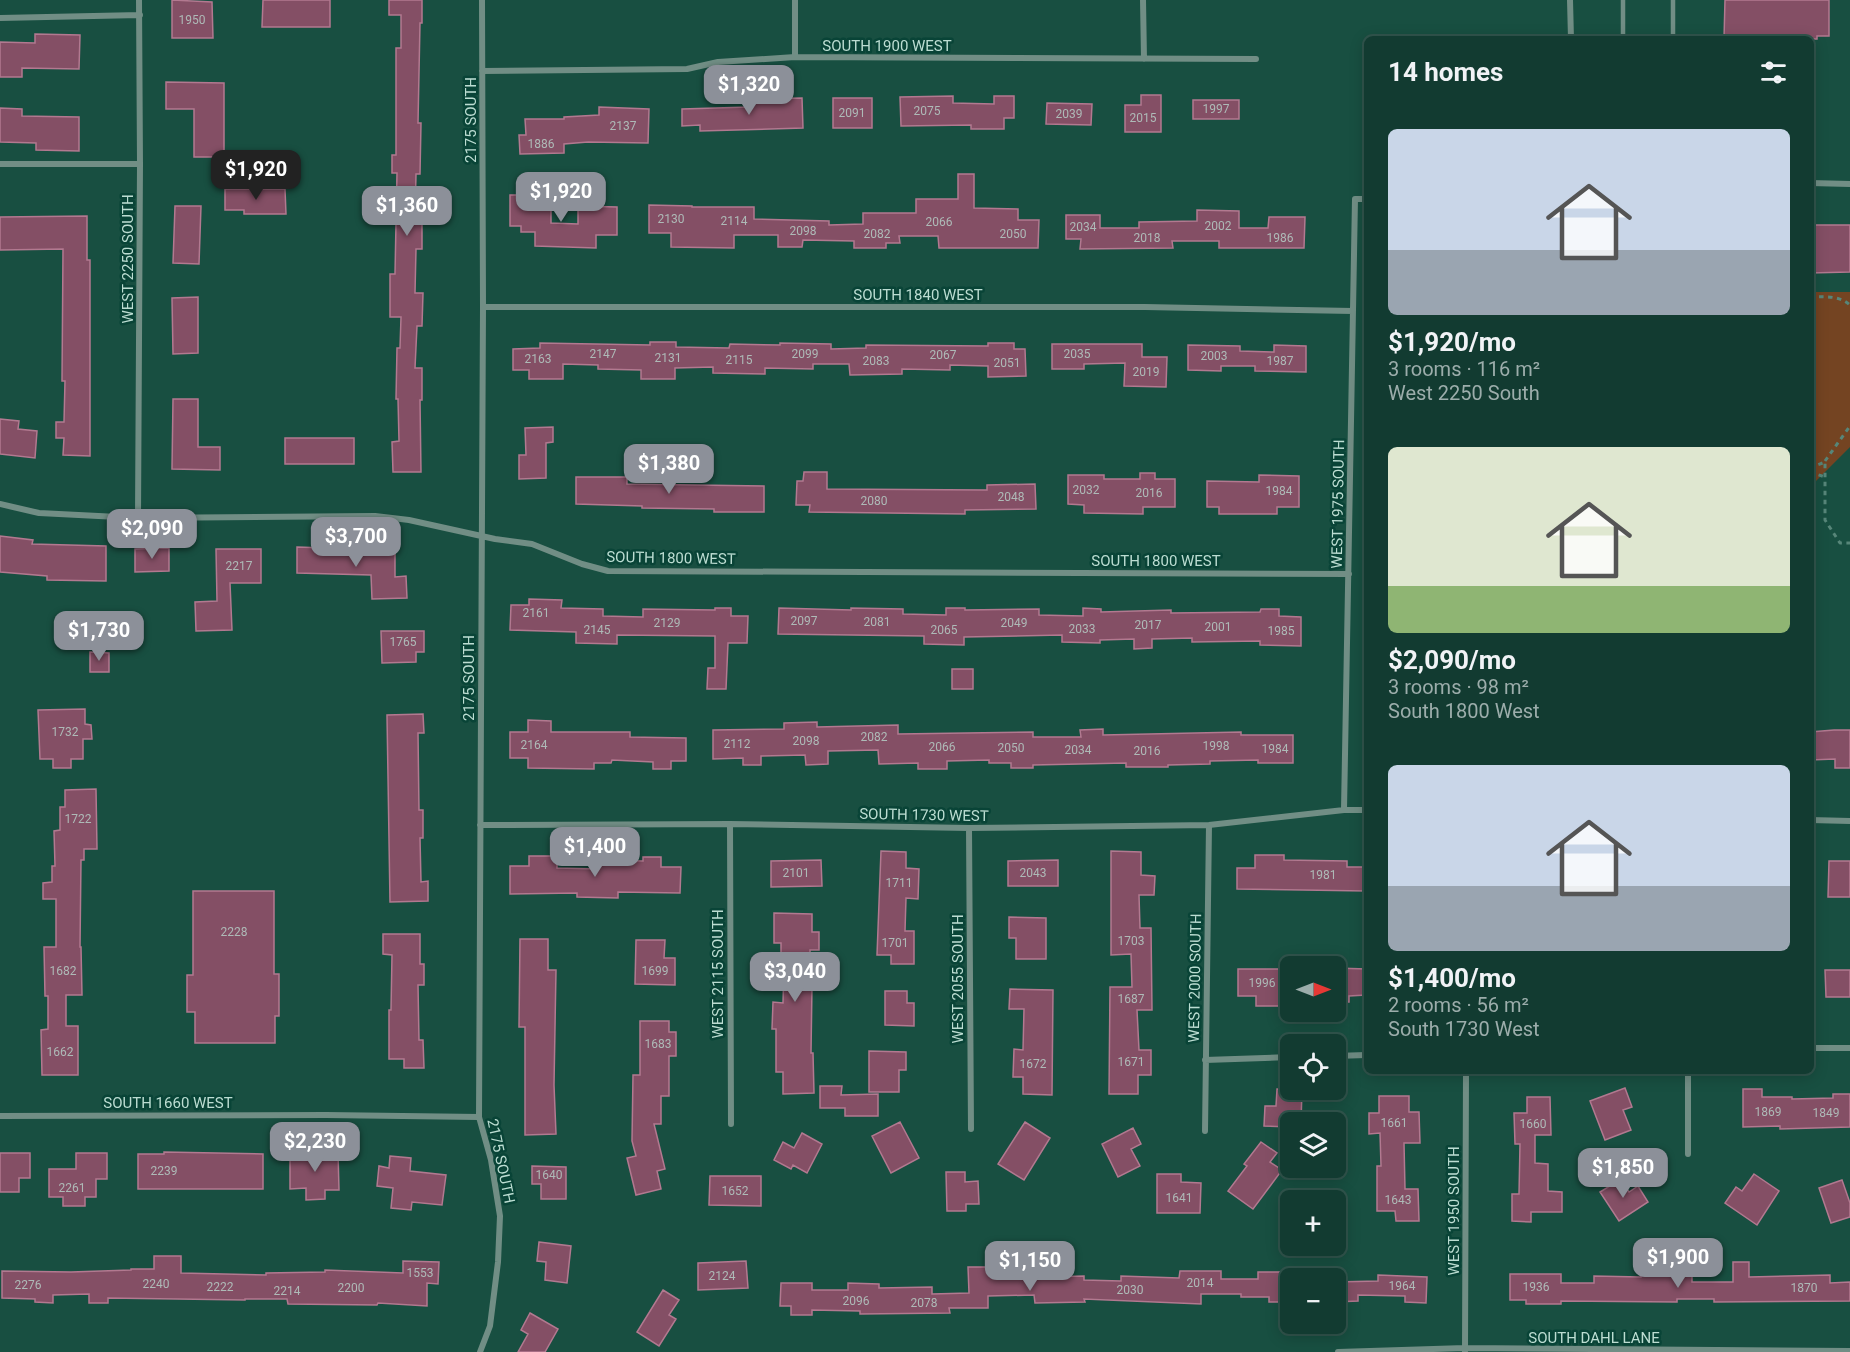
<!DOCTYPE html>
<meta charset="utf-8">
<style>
:root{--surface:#123b31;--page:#1b4239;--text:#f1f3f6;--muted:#9cadab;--line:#31554d;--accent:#8c9099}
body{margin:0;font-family:Roboto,sans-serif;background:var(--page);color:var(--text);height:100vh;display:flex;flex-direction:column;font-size:22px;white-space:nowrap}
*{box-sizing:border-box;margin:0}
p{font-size:20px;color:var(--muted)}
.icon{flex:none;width:33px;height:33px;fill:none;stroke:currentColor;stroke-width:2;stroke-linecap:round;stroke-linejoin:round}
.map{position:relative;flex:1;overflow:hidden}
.drawer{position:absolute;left:1364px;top:36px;width:450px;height:1038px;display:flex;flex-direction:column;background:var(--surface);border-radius:9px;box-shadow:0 3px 15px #0003,0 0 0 2px var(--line)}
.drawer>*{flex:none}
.needle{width:39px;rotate:90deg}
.fabs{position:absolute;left:1280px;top:956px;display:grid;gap:12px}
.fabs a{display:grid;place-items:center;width:66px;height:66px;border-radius:9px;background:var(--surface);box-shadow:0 3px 15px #0003,0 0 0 2px var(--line);font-size:30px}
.price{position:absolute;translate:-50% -51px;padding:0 14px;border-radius:12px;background:var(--accent);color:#fff;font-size:20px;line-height:39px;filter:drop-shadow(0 2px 3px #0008)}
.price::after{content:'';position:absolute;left:50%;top:36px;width:18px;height:14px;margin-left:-9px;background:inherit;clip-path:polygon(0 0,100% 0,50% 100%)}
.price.on{background:#222;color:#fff}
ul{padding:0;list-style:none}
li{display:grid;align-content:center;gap:12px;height:318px;padding:0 24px}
li span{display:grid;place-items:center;height:186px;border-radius:9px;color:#555}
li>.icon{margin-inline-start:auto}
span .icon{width:108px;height:108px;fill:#fffc;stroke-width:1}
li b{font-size:26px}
h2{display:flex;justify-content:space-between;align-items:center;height:72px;padding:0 24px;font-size:26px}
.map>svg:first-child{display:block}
.green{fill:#744422}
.building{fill:#844f65;stroke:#b27990;stroke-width:1.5}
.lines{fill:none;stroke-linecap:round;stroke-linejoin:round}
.path{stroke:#578679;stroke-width:3;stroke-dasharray:4.5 4.5;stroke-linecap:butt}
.service{stroke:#718e85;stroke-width:4.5}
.minor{stroke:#718e85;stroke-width:6}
.labels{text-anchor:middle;stroke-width:5;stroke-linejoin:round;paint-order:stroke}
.number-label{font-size:12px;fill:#aebab7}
.street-label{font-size:15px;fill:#bcddd2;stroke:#094437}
</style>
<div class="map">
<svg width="1850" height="1352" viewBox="0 0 1850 1352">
<rect width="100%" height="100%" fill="#184f41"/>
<path class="green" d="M1811 292H1850V447L1811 486Z"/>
<path class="building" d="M172 0 212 2 213 38H172Z
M263 0H330V27H262Z
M389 0H422V23H420L418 123H421L420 174H416L415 217 422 218V249H416L415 293H423L422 326H417L415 368H422V400H420L421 472H393L392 442 399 441 398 399H396L397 348H400L401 317H390V274H395L397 173H392V155H396V48H401V15H389Z
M1725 0H1829V36H1817V39H1724Z
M35 34 80 35 79 69 22 68V77H0V42L35 43Z
M166 82 224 83V157H194V109H166Z
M1141 95H1161V132H1125V105H1141Z
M953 96V103L994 104V96H1014V118H1004V129H971V125L901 126 900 97Z
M802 98 803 128 700 131V125L682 126V109L749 107V99Z
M833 98H872V128H833Z
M1193 100H1239V119H1193Z
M1047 103 1092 104 1091 125 1046 124Z
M599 107 649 109 648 143 588 142 564 144V153L520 154 519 135H526L525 119H564V117L599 115Z
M0 108 22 109V116L79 117V151L36 150V143L0 142Z
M958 174H974V208L1018 209V220H1039L1038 248H939L938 236H899L900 243H886V248H854V241L803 240 802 247H778V235H734V248L671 247V233H649V205L692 206V207H754V219L829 221V225L863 224V213H916V199H958Z
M225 189H285L286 214H244V210H225Z
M510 195H551V223L578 224V206L617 207V235H596V248L535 246V232H521V226H510Z
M175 206H201L199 264 173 263Z
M1197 210 1239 211V228H1268L1269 217H1305L1304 248H1219V241H1172L1173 248 1080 249 1081 239H1066V215H1100V228H1139V222L1197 221Z
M87 216V260H90V456L63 455 64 438H56V422H64L65 381H62L63 249 0 250V217Z
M1810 225H1850V272L1810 273Z
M198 297V353L173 354 172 298Z
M650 342H676V347L729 348 730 344 780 345V343L831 344V349L866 348V345L988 346V343H1014V349H1025L1026 376 988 377V366L950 365V370L902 369V374L850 375 849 364H813V369L765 368V374L713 373V367L675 368V379H641V370L598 369V365L563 364V379H529V370H513V349L540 348V343L650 345Z
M1052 344H1142V357H1167L1166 387 1124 386 1125 363 1084 364V369H1052Z
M1188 345 1240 346V351L1274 352V345L1306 346V372L1255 371V366H1221V371L1188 370Z
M173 399H198V447H220V470L172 469Z
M0 419 19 421 18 429 37 431 35 458 0 454Z
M553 427V442L546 443V478L519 479V455H526L525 428Z
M285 438H354V464H285Z
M804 472H827V489L987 490V485L1035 484 1036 509 965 510V514L809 512 810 505H796L797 481H803Z
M1140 473H1155V479H1175V507H1143V514L1084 513V505L1068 504V475H1104V479H1140Z
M1259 475 1299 476V507H1277V514H1219V507H1207V481L1259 482Z
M576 477H627V484L764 486V512H714V509L642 508V506L576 504Z
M0 536 33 540 32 544 106 546V581L47 580V576L0 572Z
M297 547 355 549V553L395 552V577L406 576 407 598 372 599 371 575 297 573Z
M169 548V571L135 572V549Z
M216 549H261V583H230L232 630 196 631 195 602 217 601Z
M529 599 562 600 561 608 603 609V616L643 617V609L715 610V608H731V616H748L747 643H728L726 689H707L708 668H715V636L617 635V644L576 643V632L510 630 511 605H529Z
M779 608 851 610V608L903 609V614L946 615V608H965V610L1039 609V615L1083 616V608L1101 609V612L1171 610V613L1260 612 1261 609H1279V616L1301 617V646L1260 645V641L1192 642V638L1152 639V648L1134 649V639L1100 640V643L1062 642V635L964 637V645L924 644V636L778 634Z
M381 631H424V652H416V662L382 663Z
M90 652 109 653V672H90Z
M952 669H973V689H952Z
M85 709V724L91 725 92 739H83V759H71V768H53V759H40L38 710Z
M423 714 424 733H418L419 810H423V838H420L421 882 428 881V901L390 902 387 715Z
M528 720 551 721V732H630V737L686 738V761H671V769H653V762L612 760 611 763H594V769L528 768V758H510V732H528Z
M817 722V727L898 725V734L1033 732V737H1081L1080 730 1103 729V735L1241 732V735H1293V763H1258V760L1210 761V764L1168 765V767H1126V763L1033 765V768H1011V763H989V760L947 761V769H918V763L879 764 878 750 828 751V764L806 765 805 755 761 756V765H743V758L713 759V730L784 729V723Z
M1834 730H1850V768H1835V759L1810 760V732Z
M96 789 97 849H84V860H81L80 947H81L82 995H66V1026H78V1075H42L41 1030 48 1029V996H45L44 947H56V899H43V883L52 882V866H55L54 831 60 830V807H65V790Z
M881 851 906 852V868L919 869 918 899 906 898 905 931H914V964H891V955H877Z
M1111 851 1141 852V875L1155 876 1154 895H1139L1140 928H1151L1152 1010H1137L1139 1050H1151V1075H1138V1094H1109L1110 987H1132L1131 954 1111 955Z
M1255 855H1284V860L1347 861V867H1366V891L1237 889V868H1255Z
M529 856H557V868L598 869V860L643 861V857H661V867H681L680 893 618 892V898L577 897V893L510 894V866H529Z
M821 860 822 886 771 887V861Z
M1058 860V886H1008V861Z
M1829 861H1850V897H1828Z
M193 891H274V974H279V1016H275V1043H195V1012H187V975H193Z
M774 913 812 914V932H819V950H810V985L812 986 811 1053H813L814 1093 783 1094V1072H776V1029H772L773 1002 783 1003 784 964H781V943H774Z
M1009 917 1046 918V959H1016V938H1009Z
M383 934H420V964H424V985H418L419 1040H423L424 1068H404V1059H389V1010H391L392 955 383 954Z
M520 939H548V970H556L554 1085 556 1134 525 1135V1027H519Z
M636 940H665L664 958H675V985L635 984Z
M1335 968 1366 969V995L1349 996V1002H1335Z
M1238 969H1285L1286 1006H1256V996H1238Z
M1825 970H1850V997H1826Z
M1010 989 1053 990 1052 1095 1023 1094V1077H1013L1014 1049 1023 1050 1024 1009H1009Z
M885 991H907V1003H914V1026L885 1025Z
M640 1021H669V1032H676V1056H669V1096H661V1124H654L665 1169 657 1171 661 1189 636 1195 627 1158 636 1156 632 1141 633 1075H640Z
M869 1051 906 1052V1070H899V1092H869Z
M820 1086H842L841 1095 878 1094V1116H845V1108H820Z
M1625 1088 1632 1107 1623 1110 1631 1130 1605 1140 1590 1101Z
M1277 1089 1302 1090 1301 1122H1290V1127L1264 1126 1265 1106H1276Z
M1743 1089H1762V1097H1792V1099L1833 1098V1094H1850V1127L1780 1129V1126L1743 1127Z
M1379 1096H1409V1112H1419L1420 1143H1404L1405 1189H1418L1419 1221H1396L1395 1211H1377V1166H1381L1380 1133 1369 1134V1113H1379Z
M1527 1097H1550L1551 1135H1535V1163L1548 1164V1191L1562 1192V1212H1531V1222L1512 1221V1194H1519L1520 1144H1515L1514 1113H1527Z
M900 1122 919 1158 891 1173 872 1136Z
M1025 1122 1050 1138 1024 1180 998 1164Z
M1133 1128 1141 1144 1131 1149 1140 1166 1118 1177 1102 1144Z
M802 1133 822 1144 807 1173 793 1165 791 1169 774 1160 783 1142 794 1148Z
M1261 1142 1277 1153 1270 1162 1282 1170 1253 1209 1228 1191 1247 1166 1244 1164Z
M164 1152 263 1154V1189H138V1154H164Z
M290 1152H338L339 1190H325V1199L306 1200V1188L290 1189Z
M0 1153H30V1178H19V1192H0Z
M76 1153H107V1179H96V1197H85V1206H63V1197H49V1169H76Z
M390 1156 411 1158 410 1171 446 1175 442 1205 412 1202 411 1210 391 1208 393 1188 377 1186 379 1166 389 1168Z
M532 1166 566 1167V1199H541V1184H532Z
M946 1172H965V1182L978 1181 979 1204H966V1211H947Z
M1157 1174H1181V1182L1201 1183 1200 1213H1157Z
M1754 1174 1779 1191 1757 1225 1725 1203 1736 1187 1742 1191Z
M710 1176H761V1206L709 1205Z
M1621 1179 1629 1192 1638 1186 1648 1202 1619 1221 1600 1192Z
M1842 1180 1850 1203V1217L1831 1223 1819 1188Z
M539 1242 571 1246 567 1283 545 1280 546 1262 537 1261Z
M154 1256H181V1273L266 1275V1273L325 1272V1270L403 1273V1261L439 1262 438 1284 427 1283V1306L378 1303 377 1305 288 1304 287 1299H245V1300L108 1298V1303H89V1294L53 1295V1303L35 1302V1299L2 1298V1271L71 1272 131 1270V1269H154Z
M746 1261 748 1288 698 1290V1263Z
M1733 1262H1749V1277L1830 1275V1283L1850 1282V1301L1714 1302V1299H1677V1302L1561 1301V1304H1526V1300H1510V1274H1561V1283H1594V1276L1641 1277V1274L1692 1273V1282H1733Z
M968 1267H1011V1278L1084 1276V1280L1121 1281V1276L1179 1278 1180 1271H1221V1279H1258V1272H1288V1302H1269V1297H1241V1294H1201V1304L1084 1299 1085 1302 1035 1303 1034 1295 988 1296V1308H949L950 1313 860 1314V1311L812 1310V1315H791V1306H780L781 1283H812V1290H848V1283L879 1284V1288L932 1287V1294L969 1293Z
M1378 1275 1427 1277 1426 1303 1405 1302V1296L1358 1295V1301L1335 1302V1282L1378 1281Z
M663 1290 679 1300 669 1315 676 1319 659 1346 637 1332Z
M530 1313 558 1329 545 1352H518L528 1334 521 1330Z"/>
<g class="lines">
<path class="path" d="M1810 297C1825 297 1839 295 1850 305
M1825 461 1850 426
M1810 468 1825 462V520L1840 543H1850
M1810 472 1825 477"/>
<path class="service" d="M1673 0V39
M1623 39V0"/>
<path class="minor" d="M1143 0 1144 59
M1570 0 1571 39
M0 18 140 15
M795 57V0
M482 71 687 69 718 62 795 57 1256 59
M0 164H140
M1810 183 1850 184
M483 307H1145L1353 311
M0 504 39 513 138 518 375 516 409 520 495 539 532 544 582 564 608 571 1349 574
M138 518 140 164 139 0
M1344 810 1355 199H1366
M1810 820 1850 821
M730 824 731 1124
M480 825 730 824 969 828 1209 825 1344 810H1366
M969 828 971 1129
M1810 1048H1850
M1335 1056 1366 1055
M1205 1060 1290 1057
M0 1116 326 1115 479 1117
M1205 1131 1209 825
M1688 1154V1071
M1465 1351 1466 1071
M480 1352 490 1326 498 1262 500 1216 491 1160 479 1117 483 307 482 0
M1338 1352 1465 1348 1850 1351"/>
</g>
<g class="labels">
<g class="number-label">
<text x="192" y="24">1950</text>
<text x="1216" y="113">1997</text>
<text x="927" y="115">2075</text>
<text x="852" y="117">2091</text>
<text x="1069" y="118">2039</text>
<text x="1143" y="122">2015</text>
<text x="623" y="130">2137</text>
<text x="541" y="148">1886</text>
<text x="671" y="223">2130</text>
<text x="734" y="225">2114</text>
<text x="939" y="226">2066</text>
<text x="1218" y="230">2002</text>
<text x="1083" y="231">2034</text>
<text x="803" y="235">2098</text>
<text x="877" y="238">2082</text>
<text x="1013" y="238">2050</text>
<text x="1147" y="242">2018</text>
<text x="1280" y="242">1986</text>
<text x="603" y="358">2147</text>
<text x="805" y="358">2099</text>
<text x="1077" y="358">2035</text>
<text x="943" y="359">2067</text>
<text x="1214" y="360">2003</text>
<text x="668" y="362">2131</text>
<text x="538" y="363">2163</text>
<text x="739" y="364">2115</text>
<text x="876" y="365">2083</text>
<text x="1280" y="365">1987</text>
<text x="1007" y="367">2051</text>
<text x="1146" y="376">2019</text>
<text x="1086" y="494">2032</text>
<text x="1279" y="495">1984</text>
<text x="1149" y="497">2016</text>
<text x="1011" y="501">2048</text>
<text x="874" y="505">2080</text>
<text x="239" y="570">2217</text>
<text x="536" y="617">2161</text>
<text x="804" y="625">2097</text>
<text x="877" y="626">2081</text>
<text x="667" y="627">2129</text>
<text x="1014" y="627">2049</text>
<text x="1148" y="629">2017</text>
<text x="1218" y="631">2001</text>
<text x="1082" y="633">2033</text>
<text x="597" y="634">2145</text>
<text x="944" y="634">2065</text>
<text x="1281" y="635">1985</text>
<text x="403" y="646">1765</text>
<text x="65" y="736">1732</text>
<text x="874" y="741">2082</text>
<text x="806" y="745">2098</text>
<text x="737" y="748">2112</text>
<text x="534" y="749">2164</text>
<text x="1216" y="750">1998</text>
<text x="942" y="751">2066</text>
<text x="1011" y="752">2050</text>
<text x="1275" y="753">1984</text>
<text x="1078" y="754">2034</text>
<text x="1147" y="755">2016</text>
<text x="78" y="823">1722</text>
<text x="796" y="877">2101</text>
<text x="1033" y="877">2043</text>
<text x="1323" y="879">1981</text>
<text x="899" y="887">1711</text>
<text x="234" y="936">2228</text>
<text x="1131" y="945">1703</text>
<text x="895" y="947">1701</text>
<text x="63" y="975">1682</text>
<text x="655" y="975">1699</text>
<text x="1262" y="987">1996</text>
<text x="1131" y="1003">1687</text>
<text x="658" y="1048">1683</text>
<text x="60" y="1056">1662</text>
<text x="1131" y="1066">1671</text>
<text x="1033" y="1068">1672</text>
<text x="1768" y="1116">1869</text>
<text x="1826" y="1117">1849</text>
<text x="1394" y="1127">1661</text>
<text x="1533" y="1128">1660</text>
<text x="164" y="1175">2239</text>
<text x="549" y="1179">1640</text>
<text x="72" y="1192">2261</text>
<text x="735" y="1195">1652</text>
<text x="1179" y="1202">1641</text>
<text x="1398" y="1204">1643</text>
<text x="420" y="1277">1553</text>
<text x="722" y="1280">2124</text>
<text x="1200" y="1287">2014</text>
<text x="156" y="1288">2240</text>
<text x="28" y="1289">2276</text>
<text x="1402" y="1290">1964</text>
<text x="220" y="1291">2222</text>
<text x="1536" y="1291">1936</text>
<text x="351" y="1292">2200</text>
<text x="1804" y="1292">1870</text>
<text x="1130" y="1294">2030</text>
<text x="287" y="1295">2214</text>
<text x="856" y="1305">2096</text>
<text x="924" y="1307">2078</text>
</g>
<g class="street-label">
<text x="887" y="51">SOUTH 1900 WEST</text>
<text transform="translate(471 120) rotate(-90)" y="5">2175 SOUTH</text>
<text transform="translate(128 259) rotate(-90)" y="5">WEST 2250 SOUTH</text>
<text x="918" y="300">SOUTH 1840 WEST</text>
<text transform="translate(1338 504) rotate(-89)" y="5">WEST 1975 SOUTH</text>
<text transform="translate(671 558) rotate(1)" y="5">SOUTH 1800 WEST</text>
<text x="1156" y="566">SOUTH 1800 WEST</text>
<text transform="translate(469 678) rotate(-90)" y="5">2175 SOUTH</text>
<text transform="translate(924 815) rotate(1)" y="5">SOUTH 1730 WEST</text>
<text transform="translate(718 974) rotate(-90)" y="5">WEST 2115 SOUTH</text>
<text transform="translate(1195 978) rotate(-89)" y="5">WEST 2000 SOUTH</text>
<text transform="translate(958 979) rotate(-90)" y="5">WEST 2055 SOUTH</text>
<text x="168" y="1108">SOUTH 1660 WEST</text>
<text transform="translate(501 1161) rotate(78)" y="5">2175 SOUTH</text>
<text transform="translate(1454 1211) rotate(-90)" y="5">WEST 1950 SOUTH</text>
<text x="1594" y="1343">SOUTH DAHL LANE</text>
</g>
</g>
</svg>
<div class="fabs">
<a><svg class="needle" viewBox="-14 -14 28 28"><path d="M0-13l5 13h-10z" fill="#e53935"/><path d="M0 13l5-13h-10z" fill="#9cadab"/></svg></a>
<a><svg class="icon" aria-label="locate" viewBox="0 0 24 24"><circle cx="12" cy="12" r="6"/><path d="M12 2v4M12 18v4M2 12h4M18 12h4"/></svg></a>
<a><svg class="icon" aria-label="layers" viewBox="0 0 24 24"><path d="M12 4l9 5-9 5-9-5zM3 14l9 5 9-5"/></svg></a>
<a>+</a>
<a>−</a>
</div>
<b class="price" style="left:749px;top:116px">$1,320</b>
<b class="price on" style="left:256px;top:201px">$1,920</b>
<b class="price" style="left:561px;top:223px">$1,920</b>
<b class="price" style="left:407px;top:237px">$1,360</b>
<b class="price" style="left:669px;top:495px">$1,380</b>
<b class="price" style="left:152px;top:560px">$2,090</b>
<b class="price" style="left:356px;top:568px">$3,700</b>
<b class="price" style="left:99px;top:662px">$1,730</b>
<b class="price" style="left:595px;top:878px">$1,400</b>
<b class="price" style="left:795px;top:1003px">$3,040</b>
<b class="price" style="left:315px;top:1173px">$2,230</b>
<b class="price" style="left:1623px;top:1199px">$1,850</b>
<b class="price" style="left:1678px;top:1289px">$1,900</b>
<b class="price" style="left:1030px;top:1292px">$1,150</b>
<section class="drawer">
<h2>14 homes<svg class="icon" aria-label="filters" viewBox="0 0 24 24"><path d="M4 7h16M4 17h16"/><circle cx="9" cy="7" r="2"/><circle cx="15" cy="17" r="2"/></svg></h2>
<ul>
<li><span style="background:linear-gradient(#c9d6e8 65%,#9aa5b1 0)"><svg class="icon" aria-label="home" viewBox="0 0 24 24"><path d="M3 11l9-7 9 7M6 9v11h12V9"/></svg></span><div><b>$1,920/mo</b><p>3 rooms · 116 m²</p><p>West 2250 South</p></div></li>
<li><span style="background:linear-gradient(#dfe7d0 75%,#8fb573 0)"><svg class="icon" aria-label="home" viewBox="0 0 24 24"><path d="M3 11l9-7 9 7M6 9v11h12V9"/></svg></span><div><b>$2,090/mo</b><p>3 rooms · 98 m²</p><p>South 1800 West</p></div></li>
<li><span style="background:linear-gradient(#c9d6e8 65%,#9aa5b1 0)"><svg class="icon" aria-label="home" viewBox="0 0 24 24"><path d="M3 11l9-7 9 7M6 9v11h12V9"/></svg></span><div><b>$1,400/mo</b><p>2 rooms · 56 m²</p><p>South 1730 West</p></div></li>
</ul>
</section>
</div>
